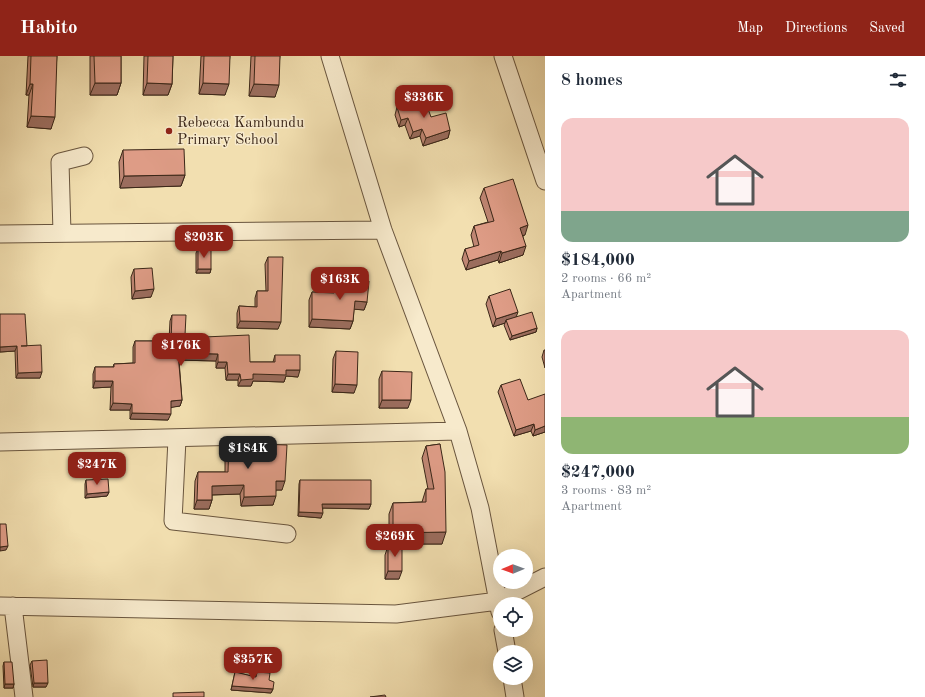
<!DOCTYPE html>
<meta charset="utf-8">
<style>
:root{--surface:#fff;--page:#f2f2f3;--text:#1f2937;--muted:#747a83;--accent:#8f2418}
body{margin:0;font-family:"Old Standard TT",serif;background:var(--page);color:var(--text);height:100vh;display:flex;flex-direction:column;font-size:15px;white-space:nowrap}
*{box-sizing:border-box;margin:0}
p{font-size:13px;color:var(--muted)}
.icon{flex:none;width:22px;height:22px;fill:none;stroke:currentColor;stroke-width:2;stroke-linecap:round;stroke-linejoin:round}
.map{position:relative;flex:1;overflow:hidden}
.drawer{display:flex;flex-direction:column;background:var(--surface);width:380px}
.drawer>*{flex:none}
.needle{width:26px;rotate:269deg}
.tools{position:absolute;left:493px;top:493px;display:grid;gap:8px}
.tools a{display:grid;place-items:center;width:40px;height:40px;border-radius:50%;background:var(--surface);box-shadow:0 4px 16px #0002;font-size:20px}
.price{position:absolute;translate:-50% -34px;padding:0 9px;border-radius:8px;background:var(--accent);color:#fff;font-size:13px;line-height:26px;filter:drop-shadow(0 1px 2px #0008)}
.price::after{content:'';position:absolute;left:50%;top:24px;width:12px;height:9px;margin-left:-6px;background:inherit;clip-path:polygon(0 0,100% 0,50% 100%)}
.price.on{background:#222;color:#fff}
ul{padding:0;list-style:none}
li{display:grid;align-content:center;gap:8px;height:212px;padding:0 16px}
li span{display:grid;place-items:center;height:124px;border-radius:12px;color:#555}
li>.icon{margin-inline-start:auto}
span .icon{width:72px;height:72px;fill:#fffc;stroke-width:1}
li b{font-size:17px}
h2{display:flex;justify-content:space-between;align-items:center;height:48px;padding:0 16px;font-size:17px}
header{display:flex;align-items:center;gap:24px;box-sizing:border-box;height:56px;padding:0 20px;background:var(--accent);color:#fff}
header strong{font-size:19px}
nav{display:flex;gap:22px;margin-inline-start:auto;font-size:14px}
main{display:flex;flex:1;min-height:0}
.map>svg:first-child{display:block}
.lines{fill:none;stroke-linecap:round;stroke-linejoin:round}
.minor-casing{stroke:#69553e;stroke-width:19}
.minor{stroke:#f7eacc;stroke-width:17}
.wall{fill:#bf8673;stroke:#3b2718}
.shaded-wall{fill:#9b6d5e;stroke:#3b2718}
.building{fill:#de9c86;stroke:#3b2718}
.poi-dot{fill:#8f2418;stroke:#f7eacc;stroke-width:1.5}
.labels{text-anchor:middle;stroke-width:3;stroke-linejoin:round;paint-order:stroke}
.poi-label{font-size:15px;fill:#3b2718;stroke:#f7eacc;text-anchor:start}
</style>
<header>
<strong>Habito</strong>
<nav><a>Map</a><a>Directions</a><a>Saved</a></nav>
</header>
<main>
<div class="map">
<svg width="545" height="641" viewBox="0 0 545 641">
<rect width="100%" height="100%" fill="#f2dfb0"/>
<filter id="stains"><feTurbulence type="fractalNoise" baseFrequency=".005" numOctaves="4"/><feColorMatrix values="0 0 0 0 .2 0 0 0 0 .09 0 0 0 0 .02 0 0 0 .5 -.17"/></filter>
<radialGradient id="worn" r=".72"><stop offset=".6" stop-color="#630" stop-opacity="0"/><stop offset="1" stop-color="#630" stop-opacity=".3"/></radialGradient>
<g class="lines">
<defs>
<path id="minor" d="M330 0 383 174 458 375 480 452 500 556
M503 0 545 125
M62 177 60 106 84 100
M0 178 383 174
M177 383 173 465 287 478
M0 386 458 375
M0 550 396 558 498 545 545 521
M13 550 24 641
M503 574 507 596
M512 622 515 641"/>
</defs>
<use href="#minor" class="minor-casing"/>
<use href="#minor" class="minor"/>
</g>
<path class="wall" d="M28 0H57L51 73 27 71 29 39H26Z
M90 0H121V27L117 39H90Z
M144 0H173L172 28 168 39H143Z
M201 0H230L225 39 199 38Z
M251 0H280L275 41 249 40Z
M397 51 431 61 450 74 448 82 423 90 420 80 410 83 405 69 399 71 395 59Z
M123 94 185 119 181 130 120 132 119 106Z
M484 132 525 179H523V199L499 207 498 204 466 214 462 203 465 193 474 191 471 179 474 170 488 166 480 142Z
M198 193 211 213 210 217H196V197Z
M268 201 278 273 237 272V257L239 250 255 251V242L257 235H266L265 208Z
M134 213 151 241 132 243 131 221Z
M335 223 367 246 364 254 354 253 353 265 350 273 309 271V244L312 236 332 237V231Z
M489 240 516 261 537 272 536 276 510 284 504 269 505 267 493 271 486 248Z
M0 258 27 290 40 322H16L15 295 0 296Z
M172 259 185 279 204 281 250 306H273L275 299 298 321 286 320 284 326 253 325 251 330H238V324H226L225 312H216V305L179 304 182 344 180 350 171 351 168 364 130 363V354H110L111 331 93 332V318L95 311H113L114 308 133 307V291L135 285H169L170 265Z
M544 294H545V312L542 301Z
M336 295 354 337 332 336 333 303Z
M382 315 408 352H379V323Z
M501 329 528 344 545 376 533 380 531 375 514 380 498 336Z
M229 383 258 388 282 434H276L273 449 241 450 240 438 212 439V444L209 453H194L195 425 198 416H225V392Z
M440 388 442 488H389V458L393 447 422 446 426 433H428L422 402 426 390Z
M86 424 109 436 107 440 85 442V428Z
M300 424 371 448 369 453 323 452 321 462 298 460 299 428Z
M388 490 399 523H385V499Z
M32 605 46 631H33L30 609Z
M4 606 14 628 13 632H4L3 610Z
M235 616 255 621 257 616 269 624 273 633 271 637 231 634Z"/>
<path class="shaded-wall" d="M95 27H121L117 39H90Z
M147 27 172 28 168 39H143Z
M203 27 229 28 225 39 199 38Z
M30 28H33L29 39H26Z
M254 28 279 29 275 41 249 40Z
M31 60 55 61 51 73 27 71Z
M408 62 405 69 399 71 401 64Z
M422 73 420 80 410 83 413 76Z
M450 74 448 82 423 90 426 82Z
M185 119 181 130 120 132 124 120Z
M528 169 525 179 517 181 520 172Z
M526 190 523 199 499 207 502 197Z
M501 195 498 204 466 214 469 205Z
M198 213H211L210 217H196Z
M154 233 151 241 132 243 135 235Z
M355 245 367 246 364 254 352 253Z
M518 256 515 264H506L505 267 493 271 496 263Z
M312 263 353 265 350 273 309 271Z
M240 265 281 266 278 273 237 272Z
M537 272 536 276 510 284 512 280Z
M17 290 15 295 0 296V291Z
M178 297 218 298 216 305 176 304Z
M218 306H227L225 312H216Z
M286 314H300L298 321 286 320 284 326 253 325 251 330H238L241 324 253 318Z
M42 316 40 322H16L18 317Z
M228 318H240L238 324H226Z
M95 325H113L111 331 93 332Z
M335 328 357 329 354 337 332 336Z
M182 344 180 350 168 352 171 345Z
M382 344H411L408 352H379Z
M113 347 132 348 130 354H110Z
M132 357 171 358 168 364 130 363Z
M534 368 531 375 514 380 516 374Z
M545 370V376L533 380 535 374Z
M276 425H285L282 434H272Z
M244 429 240 438 209 439 212 430Z
M109 436 107 440 85 442 87 438Z
M276 440 273 449 241 450 244 441Z
M197 444H212L209 453H194Z
M322 448H371L369 453 321 452Z
M299 456 323 457 321 462 298 460Z
M446 476 442 488H389L393 477Z
M8 490 6 494 0 495V491Z
M388 515H402L399 523H385Z
M34 627H48L46 631H33Z
M5 628H14L13 632H4Z
M232 630 273 633 271 637 231 634Z"/>
<path class="building" d="M31 0H57L55 61 31 60 33 28H30Z
M94 0H121V27H95Z
M148 0H173L172 28 147 27Z
M204 0H230L229 28 203 27Z
M255 0H280L279 29 254 28Z
M424 42 431 61 446 57 450 74 426 82 422 73 413 76 408 62 401 64 397 51Z
M184 93 185 119 124 120 123 94Z
M513 123 528 169 520 172 526 190 502 197 501 195 469 205 465 193 479 189 474 170 494 165 484 132Z
M198 193H211V213H198Z
M268 201H283L281 266 240 265 239 250 257 251V235H268Z
M152 212 154 233 135 235 134 213Z
M335 223 369 225 367 246 355 245 353 265 312 263V236L334 237Z
M510 233 518 256 496 263 489 240Z
M532 256 537 272 512 280 506 264Z
M0 258H25L27 290H21L41 289 42 316 18 317 17 290 0 291Z
M172 259H186L185 279H204V281L249 279 250 306H275V299H300V314H286V319L253 318V323L241 324 240 318H228L227 306H218V298L178 297 182 344 171 345V358L132 357V348L113 347V325H95V311H114V308L135 307V285H171Z
M336 295 358 296 357 329 335 328Z
M382 315 412 316 411 344H382Z
M520 323 528 344 545 338V370L535 374 534 368 516 374 501 329Z
M257 382 258 388 287 389 285 425H276V440L244 441V429L212 430V444H197L198 416H228L229 383Z
M440 388 445 416 446 476 393 477V447L426 446V433H434L426 390Z
M108 423 109 436 87 438 86 424Z
M300 424H371V448H322L323 457 299 456Z
M0 468H6L8 490 0 491Z
M388 490H402V515H388Z
M47 604 48 627H34L32 605Z
M4 606H12L14 628H5Z
M235 616 256 621 257 616 270 617 269 624 274 626 273 633 232 630Z
M204 636V641H173V637Z
M385 639 386 641H370Z"/>
<circle class="poi-dot" cx="169" cy="75" r="4"/>
<g class="labels">
<g class="poi-label">
<text x="177" y="71">Rebecca Kambundu<tspan x="177" dy="17">Primary School</tspan></text>
</g>
</g>
<rect width="100%" height="100%" filter="url(#stains)"/>
<rect width="100%" height="100%" fill="url(#worn)"/>
</svg>
<div class="tools">
<a><svg class="needle" viewBox="-14 -14 28 28"><path d="M0-13l5 13h-10z" fill="#e53935"/><path d="M0 13l5-13h-10z" fill="#747a83"/></svg></a>
<a><svg class="icon" aria-label="locate" viewBox="0 0 24 24"><circle cx="12" cy="12" r="6"/><path d="M12 2v4M12 18v4M2 12h4M18 12h4"/></svg></a>
<a><svg class="icon" aria-label="layers" viewBox="0 0 24 24"><path d="M12 4l9 5-9 5-9-5zM3 14l9 5 9-5"/></svg></a>
</div>
<b class="price" style="left:424px;top:63px">$336K</b>
<b class="price" style="left:204px;top:203px">$203K</b>
<b class="price" style="left:340px;top:245px">$163K</b>
<b class="price" style="left:181px;top:311px">$176K</b>
<b class="price on" style="left:248px;top:414px">$184K</b>
<b class="price" style="left:97px;top:430px">$247K</b>
<b class="price" style="left:395px;top:502px">$269K</b>
<b class="price" style="left:253px;top:625px">$357K</b>
</div>
<section class="drawer">
<h2>8 homes<svg class="icon" aria-label="filters" viewBox="0 0 24 24"><path d="M4 7h16M4 17h16"/><circle cx="9" cy="7" r="2"/><circle cx="15" cy="17" r="2"/></svg></h2>
<ul>
<li><span style="background:linear-gradient(#f6c9c9 75%,#7fa58c 0)"><svg class="icon" aria-label="home" viewBox="0 0 24 24"><path d="M3 11l9-7 9 7M6 9v11h12V9"/></svg></span><div><b>$184,000</b><p>2 rooms · 66 m²</p><p>Apartment</p></div></li>
<li><span style="background:linear-gradient(#f6c9c9 70%,#8fb573 0)"><svg class="icon" aria-label="home" viewBox="0 0 24 24"><path d="M3 11l9-7 9 7M6 9v11h12V9"/></svg></span><div><b>$247,000</b><p>3 rooms · 83 m²</p><p>Apartment</p></div></li>
</ul>
</section>
</main>
